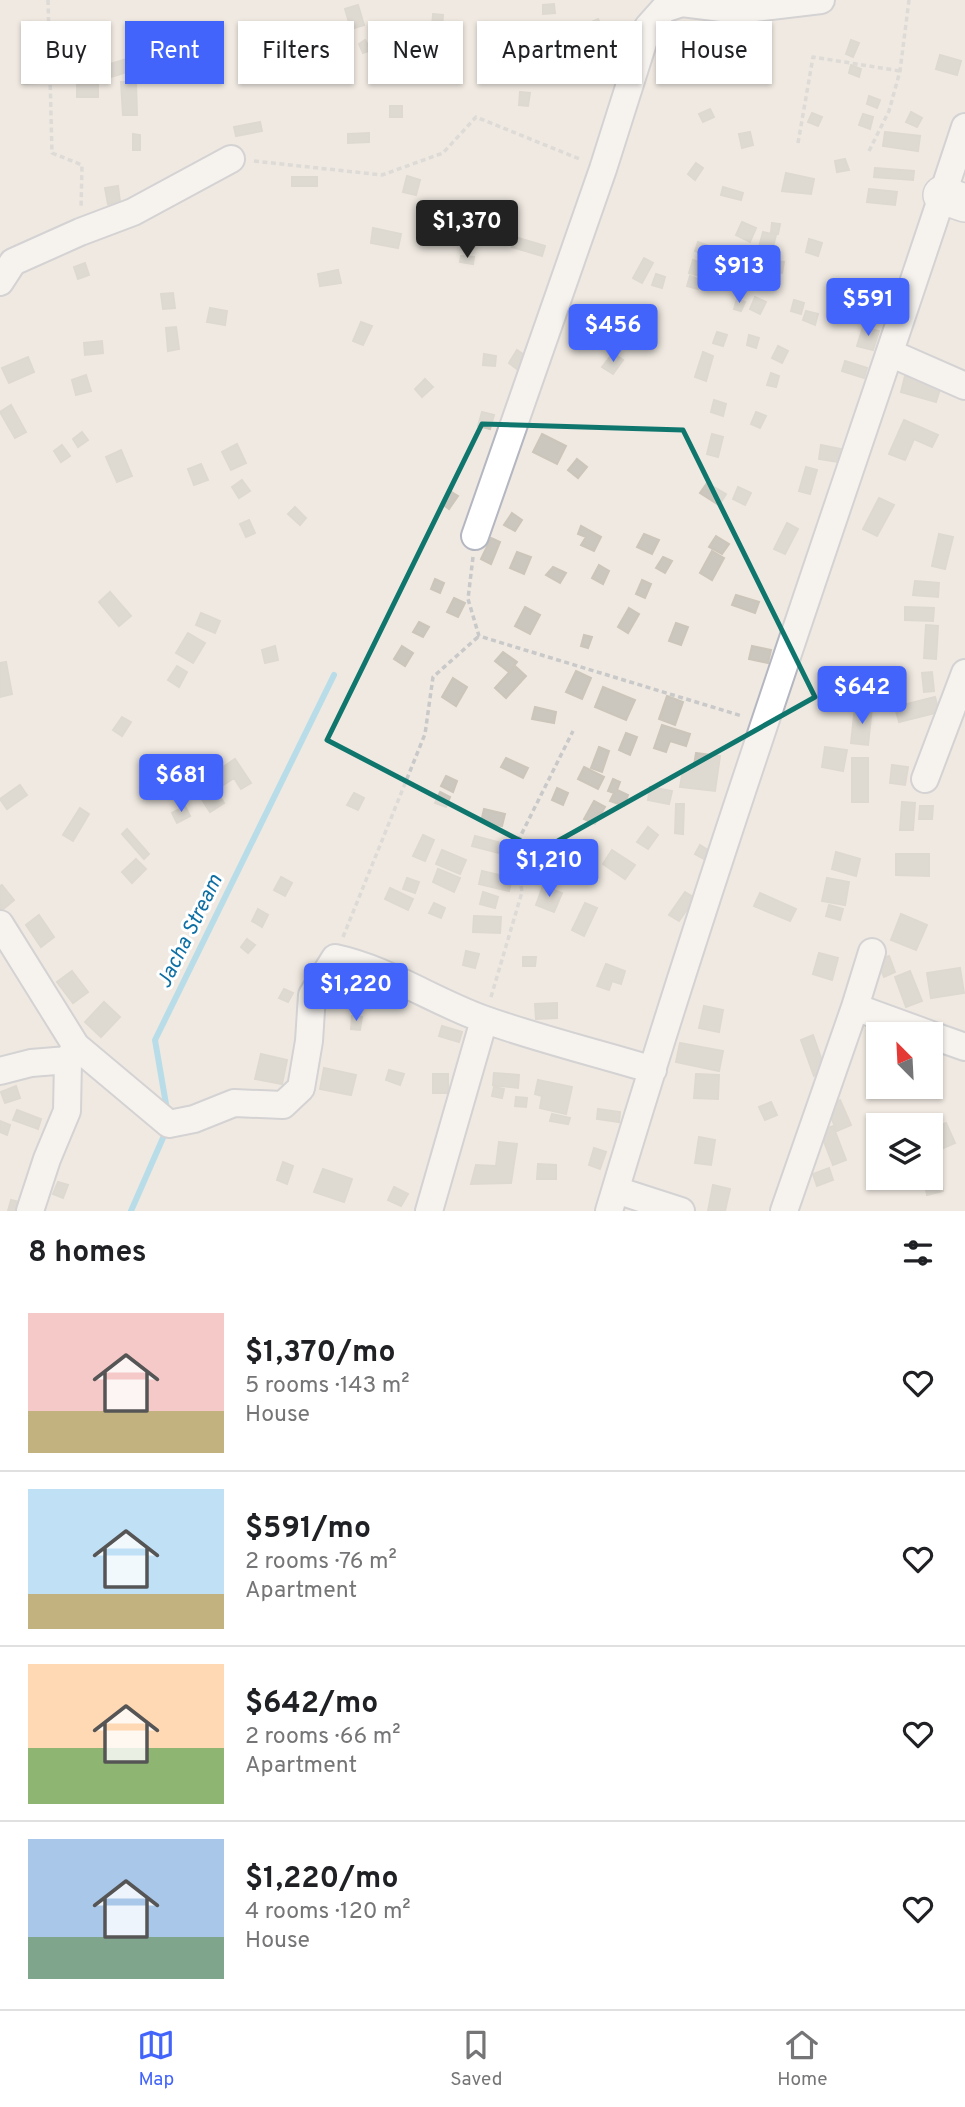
<!DOCTYPE html>
<meta charset="utf-8">
<style>
:root{--surface:#fff;--page:#f2f2f2;--text:#202124;--muted:#757577;--line:#e0e0e0;--accent:#4264fb}
body{margin:0;font-family:Overpass,sans-serif;background:var(--page);color:var(--text);height:100vh;display:flex;flex-direction:column;font-size:26px;white-space:nowrap}
*{box-sizing:border-box;margin:0}
p{font-size:23px;color:var(--muted)}
.icon{flex:none;width:38px;height:38px;fill:none;stroke:currentColor;stroke-width:2;stroke-linecap:round;stroke-linejoin:round}
.map{position:relative;height:1211px;overflow:hidden}
.side{display:flex;flex-direction:column;background:var(--surface);flex:1}
.side>*{flex:none}
.top-card{position:absolute;left:21px;top:21px;width:924px;height:63px;display:flex;gap:14px}
.needle{width:46px;rotate:336deg}
.tools{position:absolute;left:866px;top:1022px;display:grid;gap:14px}
.tools a{display:grid;place-items:center;width:77px;height:77px;border-radius:0px;background:var(--surface);box-shadow:0 2px 5px #0004;font-size:35px}
.price{position:absolute;translate:-50% -60px;padding:0 16px;border-radius:7px;background:var(--accent);color:#fff;font-size:23px;line-height:46px;filter:drop-shadow(0 2px 4px #0008)}
.price::after{content:'';position:absolute;left:50%;top:42px;width:21px;height:16px;margin-left:-10px;background:inherit;clip-path:polygon(0 0,100% 0,50% 100%)}
.price.active{background:#222;color:#fff}
ul{padding:0;list-style:none}
li{display:flex;align-items:center;gap:21px;height:175px;padding:0 28px}
li+li{border-top:2px solid var(--line)}
li span{display:grid;place-items:center;flex:none;width:196px;height:140px;border-radius:0px;color:#555}
li>.icon{margin-inline-start:auto}
span .icon{width:84px;height:84px;fill:#fffc;stroke-width:1}
li b{font-size:30px}
h2{display:flex;justify-content:space-between;align-items:center;height:84px;padding:0 28px;font-size:30px}
.chip{padding:0 24px;border-radius:0px;background:var(--surface);box-shadow:0 2px 5px #0004;font-size:24px;line-height:63px}
.chip.active{background:var(--accent);color:#fff}
.tab-bar{display:flex;justify-content:space-around;align-items:center;height:98px;border-top:2px solid var(--line);background:var(--surface);font-size:19px;color:var(--muted)}
.tab-bar a{display:grid;justify-items:center;gap:4px}
.tab-bar .active{color:var(--accent)}
.map>svg:first-child{display:block}
.lines{fill:none;stroke-linecap:round;stroke-linejoin:round}
.stream{stroke:#75cff0;stroke-width:6}
.building{fill:#cbc7bf;stroke:#cbc5ba;stroke-width:2}
.street-casing{stroke:#b4b7c1;stroke-width:30}
.secondary-casing{stroke:#b4b7c1;stroke-width:40}
.path{stroke:#c9c9c9;stroke-width:3.5;stroke-dasharray:5 3.5;stroke-linecap:butt}
.street{stroke:#fff;stroke-width:26}
.secondary{stroke:#fff;stroke-width:37}
.marked{fill:none;stroke:#0f766e;stroke-width:5;stroke-linejoin:round}
.labels{text-anchor:middle;stroke-width:6;stroke-linejoin:round;paint-order:stroke}
.water-label{font-size:21px;font-style:italic;fill:#0d6fa3;stroke:#fff}
</style>
<div class="map">
<svg width="965" height="1211" viewBox="0 0 965 1211">
<rect width="100%" height="100%" fill="#efe9e1"/>
<g class="lines">
<path class="stream" d="M167 1110 155 1040 334 675
M131 1211 166 1131"/>
</g>
<path class="building" d="M554 4 555 13 543 14V5Z
M358 5 364 25 351 29 345 9Z
M433 14 443 15 442 28 432 27Z
M598 19 602 28 591 33 587 24Z
M94 34 96 45 83 48 80 37Z
M365 40 371 50 363 53 359 44Z
M851 40 859 43 853 57 846 54Z
M547 44 549 53 537 57 534 48Z
M96 45 99 57 85 60 83 48Z
M596 52 599 61 589 65 585 57Z
M940 55 961 61 957 75 936 69Z
M130 58 133 70 111 77 107 65Z
M395 64 401 73 390 80 384 70Z
M851 65 861 69 859 77 849 73Z
M22 73H39V83L22 84Z
M121 82H136L137 115H123Z
M98 84V97H77V85Z
M520 92 530 93 528 106 519 105Z
M869 96 880 100 877 108 867 104Z
M390 106H402V117H390Z
M710 109 714 117 703 122 699 114Z
M911 112 922 118 917 127 906 122Z
M812 113 822 117 818 126 808 122Z
M863 114 873 117 870 129 859 125Z
M260 122 262 131 236 136 234 127Z
M750 132 753 145 742 148 739 134Z
M885 132 920 136 918 151 883 146Z
M369 133V142L348 143V134Z
M133 134 140 135V150H133Z
M845 159 849 170 837 172 835 161Z
M696 163 703 168 695 180 688 174Z
M875 168 914 171 913 180 874 177Z
M786 173 814 179 811 194 782 191Z
M407 176 420 180 416 195 403 192Z
M292 177H317V186H292Z
M118 186 120 202 108 204 105 188Z
M723 187 743 193 741 200 721 195Z
M869 189 897 192 895 205 867 202Z
M742 222 756 228 750 242 736 235Z
M772 223 780 224 778 234 771 232Z
M373 228 401 234 398 248 371 243Z
M763 232 776 235 772 251 759 247Z
M515 237 545 246 542 256 512 247Z
M809 239 822 243 818 256 806 252Z
M698 242 715 248 711 258 695 251Z
M461 256 474 257 473 264 460 262Z
M644 258 653 263 642 283 633 278Z
M693 260 704 264 700 276 689 273Z
M763 260 784 262 782 273 762 271Z
M85 263 89 275 78 279 74 267Z
M338 270 341 283 320 286 318 274Z
M656 274 665 277 662 288 652 285Z
M690 276 701 280 698 289 687 286Z
M851 288 874 295 870 306 847 300Z
M173 293 175 308 163 309 161 294Z
M755 297 766 302 760 314 750 309Z
M737 299 745 302 741 311 734 309Z
M794 300 804 303 801 314 791 311Z
M210 308 227 311 225 325 207 322Z
M622 310 635 316 624 338 612 332Z
M806 311 818 314 815 325 803 320Z
M361 322 372 326 363 345 353 341Z
M176 327 179 349 168 351 166 328Z
M863 327 879 331 873 350 857 346Z
M717 332 727 335 723 346 713 343Z
M749 335 759 338 756 348 747 345Z
M102 341 103 353 85 355 84 343Z
M778 346 788 351 782 363 772 358Z
M517 350 526 356 517 369 509 363Z
M703 352 713 356 706 381 695 377Z
M613 353 623 360 613 374 602 367Z
M484 354 496 356 495 366 483 365Z
M28 357 34 372 9 383 2 368Z
M845 361 867 368 864 378 842 371Z
M771 373 779 376 776 387 767 385Z
M86 375 91 391 76 395 72 380Z
M905 376 941 386 936 402 901 392Z
M425 379 433 387 422 397 415 389Z
M714 400 726 404 723 416 711 412Z
M11 405 26 432 15 438 0 412Z
M482 412 494 415 490 429 478 426Z
M756 412 766 416 760 428 751 424Z
M904 420 938 435 932 447 914 439 905 460 889 454Z
M82 432 88 440 78 447 73 439Z
M542 434 566 446 557 464 533 452Z
M712 434 723 437 718 457 707 454Z
M237 444 246 463 231 470 222 452Z
M62 445 70 456 61 462 54 451Z
M821 445 841 449 839 462 819 459Z
M121 450 132 476 117 482 106 457Z
M577 459 587 467 578 478 568 470Z
M201 464 208 480 194 485 188 469Z
M806 467 817 470 810 494 799 491Z
M242 480 250 491 239 498 232 487Z
M707 483 726 494 719 505 700 493Z
M738 487 751 493 745 505 733 499Z
M450 491 458 496 449 509 442 504Z
M879 498 894 505 877 536 863 529Z
M295 507 306 518 300 525 288 514Z
M512 513 522 520 515 531 504 525Z
M249 520 255 533 246 537 240 524Z
M787 523 798 529 785 554 774 549Z
M581 526 601 537 594 551 581 545 586 537 578 534Z
M644 534 659 540 652 554 637 547Z
M939 534 953 537 945 569 932 566Z
M716 536 729 544 722 554 709 547Z
M491 538 500 542 491 564 481 559Z
M712 551 724 558 712 580 700 573Z
M517 552 531 557 524 574 510 568Z
M663 557 672 561 665 573 656 568Z
M599 565 609 571 603 584 592 578Z
M553 567 566 573 560 583 546 575Z
M435 579 444 583 440 593 431 589Z
M642 580 651 584 645 598 636 594Z
M915 581 939 583 938 597 913 595Z
M110 592 131 616 119 626 99 602Z
M736 595 759 602 755 613 732 605Z
M454 598 465 603 458 617 447 612Z
M525 607 540 615 530 634 515 626Z
M905 607 934 608 933 621 905 620Z
M629 608 639 614 628 633 618 627Z
M201 613 220 621 215 633 196 625Z
M419 622 429 627 423 637 413 632Z
M676 623 688 627 681 645 669 641Z
M926 625 938 626 936 659 924 658Z
M188 633 205 643 193 663 176 653Z
M584 635 592 637 588 648 581 646Z
M275 646 278 660 265 663 262 650Z
M402 646 413 653 405 666 394 659Z
M752 646 771 650 768 663 749 659Z
M503 652 517 662 509 672 495 661Z
M6 662 12 694 0 697V663Z
M177 666 187 672 179 687 168 680Z
M515 666 526 676 506 698 495 688Z
M877 669 899 674 892 708 870 703Z
M576 671 591 678 582 699 566 692Z
M932 672 934 691 924 692 922 673Z
M453 678 467 687 456 706 442 697Z
M603 687 635 700 626 720 595 707Z
M667 696 683 702 675 725 659 719Z
M935 697 939 712 899 722 895 707Z
M855 706 872 708 868 745 851 743Z
M535 707 556 712 554 723 532 719Z
M122 717 131 722 122 736 113 730Z
M662 725 690 734 686 746 670 741 666 752 654 748Z
M626 733 637 737 630 755 619 750Z
M599 747 609 751 602 772 591 768Z
M825 747 847 750 843 771 822 767Z
M696 753 720 756 715 791 680 787 683 770 693 771Z
M506 758 528 768 523 778 501 767Z
M852 758H868V802H852Z
M235 759 251 783 241 789 234 778 216 790 224 803 210 812 196 790 200 787 198 784Z
M892 765 908 767 905 785 890 783Z
M584 767 604 777 598 789 578 779Z
M446 776 457 781 453 792 441 786Z
M613 779 620 782 617 790 628 795 624 806 610 801 614 793 608 791Z
M20 785 27 795 7 809 0 799Z
M650 787 672 791 669 804 648 800Z
M557 788 568 793 563 805 552 800Z
M440 792 450 797 446 807 435 803Z
M354 793 364 798 358 810 347 805Z
M594 801 605 807 595 824 584 819Z
M902 802 915 803 913 830H900Z
M676 804H684L683 834 675 833Z
M185 806 190 816 177 823 172 813Z
M920 806H933L932 819H919Z
M80 808 89 814 73 841 63 835Z
M484 809 505 814 502 826 481 822Z
M648 827 658 835 648 849 637 842Z
M127 829 149 854 144 859 122 834Z
M423 835 434 840 425 861 413 856Z
M475 836 501 843 499 853 472 846Z
M562 844 586 852 583 862 558 854Z
M700 845 718 856 713 864 695 854Z
M442 850 466 860 460 874 436 864Z
M612 850 635 865 625 879 603 864Z
M836 852 860 859 856 876 832 869Z
M896 854H929V876L896 875Z
M136 859 146 869 132 883 122 872Z
M438 869 460 878 454 892 433 882Z
M482 871 512 878 509 891 479 884Z
M281 877 292 883 285 896 274 890Z
M407 878 419 882 415 893 403 889Z
M827 878 849 882 845 905 822 901Z
M2 885 14 900 1 911 0 886Z
M543 886 562 893 554 912 536 905Z
M390 888 413 899 408 910 385 899Z
M483 892 498 897 495 908 480 904Z
M685 892 695 898 679 921 669 915Z
M760 893 796 909 790 921 754 906Z
M434 903 445 908 441 918 429 913Z
M585 903 597 908 584 936 572 930Z
M829 905 843 909 840 920 826 916Z
M258 909 268 915 262 927 252 921Z
M901 914 927 925 916 950 891 940Z
M39 915 54 937 41 947 26 925Z
M474 916 501 917 500 933 473 932Z
M247 939 255 945 248 953 241 947Z
M466 951 479 954 475 968 463 965Z
M819 953 838 958 832 980 813 974Z
M889 956 895 972 884 977 877 960Z
M523 957H536L535 966H523Z
M606 964 625 971 621 984 612 981 609 990 597 986Z
M960 968 964 993 931 998 927 973Z
M72 971 88 992 73 1003 57 982Z
M910 971 922 1001 906 1007 895 977Z
M284 989 293 993 288 1002 279 998Z
M104 1002 120 1017 101 1037 85 1022Z
M557 1003V1018L536 1019 535 1004Z
M704 1006 723 1010 719 1032 699 1028Z
M352 1016 362 1017 360 1030 351 1029Z
M442 1026 462 1032 459 1042 439 1036Z
M813 1035 826 1072 814 1076 801 1040Z
M680 1043 723 1051 719 1071 676 1062Z
M261 1054 287 1060 282 1084 255 1079Z
M324 1068 356 1075 351 1095 320 1089Z
M389 1070 404 1074 400 1085 386 1080Z
M494 1073 519 1075 518 1088 493 1085Z
M433 1074H448V1093H433Z
M696 1074 719 1075 718 1099 694 1098Z
M538 1080 572 1087 566 1114 540 1108 542 1096 535 1094Z
M16 1086 20 1098 5 1103 1 1092Z
M494 1087 504 1089 502 1098 492 1096Z
M516 1097 527 1098 526 1107 515 1106Z
M840 1100 851 1125 837 1131 826 1106Z
M771 1102 777 1115 765 1120 759 1107Z
M598 1109 620 1112 619 1122 597 1119Z
M17 1110 41 1119 38 1129 13 1120Z
M552 1114 570 1118 568 1124 550 1121Z
M0 1121 10 1125 7 1135 0 1132Z
M946 1123 955 1143 939 1150 931 1129Z
M833 1126 846 1160 833 1165 820 1131Z
M699 1137 715 1140 711 1165 695 1163Z
M499 1142 517 1144 511 1183 471 1184 476 1165 496 1166Z
M594 1148 606 1152 600 1169 589 1165Z
M283 1162 293 1166 287 1184 277 1180Z
M538 1164 556 1165V1179H537Z
M829 1168 833 1180 817 1186 813 1174Z
M323 1169 352 1179 344 1202 314 1192Z
M941 1181 943 1191 927 1195 925 1184Z
M58 1182 68 1185 63 1198 53 1194Z
M713 1185 730 1189 725 1211H708Z
M394 1187 408 1194 401 1206 388 1200Z
M11 1200 20 1202 18 1211H8Z"/>
<g class="lines">
<defs>
<path id="street" d="M0 282 13 262 80 232 133 212 231 159
M890 353 965 386
M475 536 603 169 648 27 664 9 682 3 738 10 821 0
M925 779 965 673
M0 924 76 1046 169 1124 194 1119 234 1103 283 1105 301 1088 309 1041 312 995 335 958C387 969 433 1001 483 1019 539 1039 597 1053 653 1070
M855 1007 929 1034
M931 1035 965 1047
M0 1071 31 1063 68 1060
M616 1190 681 1211
M30 1211 47 1159 67 1111 68 1060 76 1046
M429 1211 484 1020
M609 1211C718 846 846 488 965 127
M784 1211 855 1007 872 952"/>
<path id="secondary" d="M942 195 965 203"/>
</defs>
<use href="#street" class="street-casing"/>
<use href="#secondary" class="secondary-casing"/>
<path class="path" d="M48 0 52 153 82 165 81 208
M798 143 813 57 900 71
M869 151 889 111 900 71 909 0
M254 161 382 175 443 153 476 117 582 160
M473 557 468 599 479 636 742 716
M343 937 425 734 433 677 479 636
M491 997 522 892 515 847 573 731"/>
<use href="#street" class="street"/>
<use href="#secondary" class="secondary"/>
</g>
<path d="M0 0H965V1211H0ZM482 424 683 430 815 697 540 851 327 740Z" fill="#efe9e1" fill-opacity=".55" fill-rule="evenodd"/>
<path class="marked" d="M482 424 683 430 815 697 540 851 327 740Z"/>
<g class="labels">
<g class="water-label">
<text transform="translate(189 931) rotate(-64)" y="7">Jacha Stream</text>
</g>
</g>
</svg>
<div class="tools">
<a><svg class="needle" viewBox="-14 -14 28 28"><path d="M0-13l5 13h-10z" fill="#e53935"/><path d="M0 13l5-13h-10z" fill="#757577"/></svg></a>
<a><svg class="icon" aria-label="layers" viewBox="0 0 24 24"><path d="M12 4l9 5-9 5-9-5zM3 14l9 5 9-5"/></svg></a>
</div>
<b class="price active" style="left:467px;top:260px">$1,370</b>
<b class="price" style="left:739px;top:305px">$913</b>
<b class="price" style="left:868px;top:338px">$591</b>
<b class="price" style="left:613px;top:364px">$456</b>
<b class="price" style="left:862px;top:726px">$642</b>
<b class="price" style="left:181px;top:814px">$681</b>
<b class="price" style="left:549px;top:899px">$1,210</b>
<b class="price" style="left:356px;top:1023px">$1,220</b>
<div class="top-card">
<a class="chip">Buy</a>
<a class="chip active">Rent</a>
<a class="chip">Filters</a>
<a class="chip">New</a>
<a class="chip">Apartment</a>
<a class="chip">House</a>
</div>
</div>
<section class="side">
<h2>8 homes<svg class="icon" aria-label="filters" viewBox="0 0 24 24"><path d="M4 7h16M4 17h16"/><circle cx="9" cy="7" r="2"/><circle cx="15" cy="17" r="2"/></svg></h2>
<ul>
<li><span style="background:linear-gradient(#f6c9c9 70%,#c2b280 0)"><svg class="icon" aria-label="home" viewBox="0 0 24 24"><path d="M3 11l9-7 9 7M6 9v11h12V9"/></svg></span><div><b>$1,370/mo</b><p>5 rooms · 143 m²</p><p>House</p></div><svg class="icon" aria-label="heart" viewBox="0 0 24 24"><path d="M12 20l-8-8c-3-5 5-10 8-4 3-6 11-1 8 4z"/></svg></li>
<li><span style="background:linear-gradient(#bfe0f5 75%,#c2b280 0)"><svg class="icon" aria-label="home" viewBox="0 0 24 24"><path d="M3 11l9-7 9 7M6 9v11h12V9"/></svg></span><div><b>$591/mo</b><p>2 rooms · 76 m²</p><p>Apartment</p></div><svg class="icon" aria-label="heart" viewBox="0 0 24 24"><path d="M12 20l-8-8c-3-5 5-10 8-4 3-6 11-1 8 4z"/></svg></li>
<li><span style="background:linear-gradient(#ffd9b3 60%,#8fb573 0)"><svg class="icon" aria-label="home" viewBox="0 0 24 24"><path d="M3 11l9-7 9 7M6 9v11h12V9"/></svg></span><div><b>$642/mo</b><p>2 rooms · 66 m²</p><p>Apartment</p></div><svg class="icon" aria-label="heart" viewBox="0 0 24 24"><path d="M12 20l-8-8c-3-5 5-10 8-4 3-6 11-1 8 4z"/></svg></li>
<li><span style="background:linear-gradient(#a9c7e8 70%,#7fa58c 0)"><svg class="icon" aria-label="home" viewBox="0 0 24 24"><path d="M3 11l9-7 9 7M6 9v11h12V9"/></svg></span><div><b>$1,220/mo</b><p>4 rooms · 120 m²</p><p>House</p></div><svg class="icon" aria-label="heart" viewBox="0 0 24 24"><path d="M12 20l-8-8c-3-5 5-10 8-4 3-6 11-1 8 4z"/></svg></li>
</ul>
</section>
<nav class="tab-bar">
<a class="active"><svg class="icon" aria-label="map" viewBox="0 0 24 24"><path d="M3 6l6-2 6 2 6-2v14l-6 2-6-2-6 2zM9 4v14M15 6v14"/></svg>Map</a>
<a><svg class="icon" aria-label="saved" viewBox="0 0 24 24"><path d="M7 4h10v16l-5-4-5 4z"/></svg>Saved</a>
<a><svg class="icon" aria-label="home" viewBox="0 0 24 24"><path d="M3 11l9-7 9 7M6 9v11h12V9"/></svg>Home</a>
</nav>
